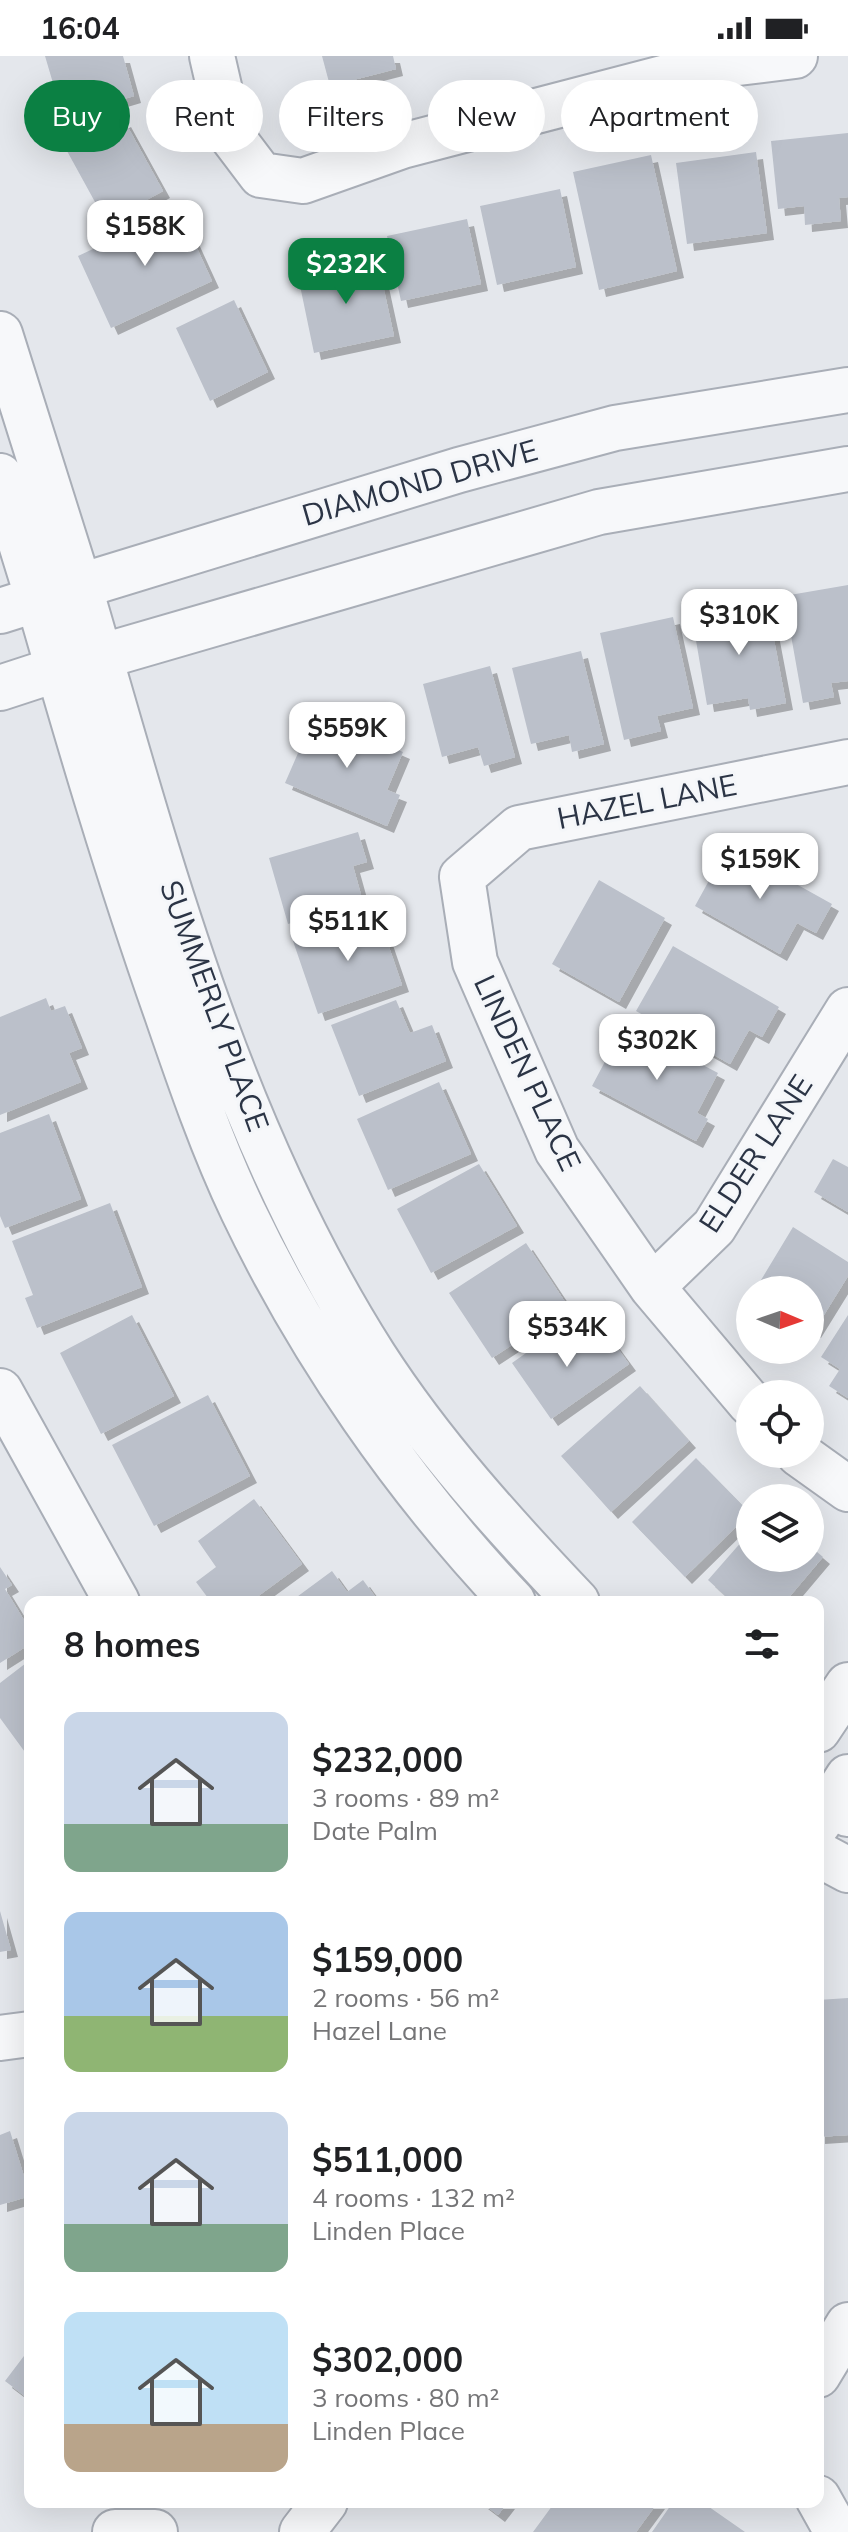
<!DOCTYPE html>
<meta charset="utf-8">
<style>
:root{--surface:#fff;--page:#f6f6f6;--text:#202124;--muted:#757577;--accent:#0b8043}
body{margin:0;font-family:Mulish,sans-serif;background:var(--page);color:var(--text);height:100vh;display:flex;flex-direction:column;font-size:30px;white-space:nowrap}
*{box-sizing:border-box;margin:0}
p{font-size:26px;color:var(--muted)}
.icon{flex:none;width:44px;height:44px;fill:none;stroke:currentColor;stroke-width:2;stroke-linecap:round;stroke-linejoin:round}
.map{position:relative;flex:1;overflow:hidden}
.side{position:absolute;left:24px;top:1540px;width:800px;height:912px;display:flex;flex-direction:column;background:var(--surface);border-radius:16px;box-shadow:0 8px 32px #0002}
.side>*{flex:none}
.hud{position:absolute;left:24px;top:24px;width:800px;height:72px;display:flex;gap:16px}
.needle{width:52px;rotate:92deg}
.fabs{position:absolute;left:736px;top:1220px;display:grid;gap:16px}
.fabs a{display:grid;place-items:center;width:88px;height:88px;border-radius:50%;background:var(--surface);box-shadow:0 8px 32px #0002;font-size:40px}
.price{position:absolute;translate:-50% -68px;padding:0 18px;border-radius:16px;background:#fff;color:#222;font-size:26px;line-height:52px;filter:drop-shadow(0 2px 4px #0008)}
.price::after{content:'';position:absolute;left:50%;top:48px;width:24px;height:18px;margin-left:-12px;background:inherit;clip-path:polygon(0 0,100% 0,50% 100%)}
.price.active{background:var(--accent);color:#fff}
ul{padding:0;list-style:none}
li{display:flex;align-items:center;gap:24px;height:200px;padding:0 40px}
li span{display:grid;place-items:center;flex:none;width:224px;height:160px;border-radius:16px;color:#555}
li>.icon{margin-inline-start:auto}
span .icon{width:96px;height:96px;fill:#fffc;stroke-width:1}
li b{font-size:34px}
h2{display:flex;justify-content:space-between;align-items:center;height:96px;padding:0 40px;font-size:34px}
.chip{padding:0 28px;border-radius:36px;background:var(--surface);box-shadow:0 8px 32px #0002;font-size:28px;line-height:72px}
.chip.active{background:var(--accent);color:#fff}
.status{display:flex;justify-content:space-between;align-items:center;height:56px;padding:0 40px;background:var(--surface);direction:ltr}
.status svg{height:22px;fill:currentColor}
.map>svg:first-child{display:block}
.building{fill:#bbc0ca;filter:url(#shadow)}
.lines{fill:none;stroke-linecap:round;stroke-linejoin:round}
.minor-casing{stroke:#a9aeb7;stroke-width:48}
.tertiary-casing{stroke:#a9aeb7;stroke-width:48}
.minor{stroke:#f7f8fa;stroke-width:44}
.tertiary{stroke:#f7f8fa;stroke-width:44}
.labels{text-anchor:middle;stroke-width:6;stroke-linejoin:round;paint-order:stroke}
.street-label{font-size:30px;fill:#2b3445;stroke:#f4f6f9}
</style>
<div class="status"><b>16:04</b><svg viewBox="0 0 49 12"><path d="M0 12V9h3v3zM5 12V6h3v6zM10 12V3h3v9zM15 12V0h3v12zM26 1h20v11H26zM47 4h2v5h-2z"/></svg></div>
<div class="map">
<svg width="848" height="2476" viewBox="0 0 848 2476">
<defs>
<filter id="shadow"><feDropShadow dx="7" dy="7" stdDeviation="0" flood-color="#0004"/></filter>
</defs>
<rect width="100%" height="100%" fill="#e4e7ec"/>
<path class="building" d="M45 0H123L134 40 63 61Z
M322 0H393L396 13 330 30Z
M124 64 163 135 106 166 67 95Z
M848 77V141L839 142 841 165 805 169 804 150 778 153 771 85Z
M756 96 767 177 687 188 676 107Z
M651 99 677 215 599 234 573 116Z
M560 133 576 211 497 229 480 150Z
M179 153 212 225 111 272 78 200Z
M467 163 481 228 401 245 387 180Z
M377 202 394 280 314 297 298 220Z
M234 244 268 316 210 345 176 272Z
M848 529V625L831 627 834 641 803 647 784 540Z
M767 547 786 647 750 654 748 642 707 649 692 561Z
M673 561 693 652 657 660 661 675 624 684 600 577Z
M581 595 604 688 572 696 569 679 531 688 512 612Z
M490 610 515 701 484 710 478 691 442 701 423 628Z
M315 658 403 696 387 734 400 739 387 770 285 727Z
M358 776 367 806 353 810 363 846 288 868 269 802Z
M728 790 832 848 816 877 797 867 780 898 695 850Z
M599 824 665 862 619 946 552 908Z
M377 856 402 929 318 958 293 885Z
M673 890 779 951 762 981 749 974 730 1008 636 955Z
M46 942 51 955 65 950 82 992 69 997 81 1026 0 1059V961Z
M396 944 410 977 432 969 446 1005 359 1040 331 969Z
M625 968 718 1017 697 1057 708 1063 696 1085 592 1030Z
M439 1026 471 1098 388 1134 357 1063Z
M49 1058 81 1143 5 1172 0 1160V1077Z
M833 1103 848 1111V1156L814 1136Z
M479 1108 517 1170 431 1217 397 1153Z
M110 1147 142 1231 37 1272 25 1242 33 1239 12 1185Z
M793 1171 848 1206V1220L814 1275 810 1272V1234H755Z
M526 1187 569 1252 492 1302 449 1237Z
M132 1259 174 1340 101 1378 60 1297Z
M848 1259V1342L829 1330 840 1313 821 1301Z
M568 1267 589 1297 610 1282 629 1308 551 1363 512 1307Z
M640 1330 689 1385 611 1456 561 1400Z
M208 1339 250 1420 154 1470 112 1389Z
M696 1402 750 1457 685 1521 632 1466Z
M254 1443 302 1508 250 1546H211L196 1526 216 1511 198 1485Z
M750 1476V1502H810V1490L823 1501 785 1546H732L708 1524Z
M0 1511 12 1529 5 1533 30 1574V1588L0 1607Z
M332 1515 347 1536 363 1524 379 1546H290Z
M30 1604V1703L0 1662V1627Z
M0 1855 11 1894 0 1896Z
M848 1942V2079L818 2081V1944Z
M10 2075 30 2140 0 2149V2079Z
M30 2292V2344L5 2325Z
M481 2446H508L498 2459Z
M555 2446H658L636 2476H533Z
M673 2446H702L745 2476H652Z"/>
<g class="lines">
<defs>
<path id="minor" d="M212 0 230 78 261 119 303 125 402 90 705 11 795 0
M0 278 79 529
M0 420 38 543 0 555
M0 632 58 613
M652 1231 714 1171 848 954
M0 1335 117 1546
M750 1347 652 1231 557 1094 475 906 462 821 519 772 848 706
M799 1398 848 1433
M818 1674 848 1629
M818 1768 848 1721
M0 1982 30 1978
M818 2319 848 2269
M818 2442 837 2476
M115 2476H155
M302 2476 325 2446"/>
<path id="tertiary" d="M79 529C156 792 225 1066 374 1300 432 1390 504 1469 577 1546
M72 609 599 456 848 413
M513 1546C405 1432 311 1297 243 1155 213 1092 190 1025 167 958 119 822 78 683 38 543L459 414 615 372 848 334
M818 1741 848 1758
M818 1798 848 1814"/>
</defs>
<use href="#minor" class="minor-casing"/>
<use href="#tertiary" class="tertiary-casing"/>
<use href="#minor" class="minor"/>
<use href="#tertiary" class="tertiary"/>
</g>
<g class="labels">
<g class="street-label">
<text transform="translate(420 427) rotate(-16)" y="10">DIAMOND DRIVE</text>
<text transform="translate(647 746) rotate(-11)" y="10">HAZEL LANE</text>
<text transform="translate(214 950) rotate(70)" y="10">SUMMERLY PLACE</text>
<text transform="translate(527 1017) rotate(65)" y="10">LINDEN PLACE</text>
<text transform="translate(756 1098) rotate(-57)" y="10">ELDER LANE</text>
</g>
</g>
</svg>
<div class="fabs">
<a><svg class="needle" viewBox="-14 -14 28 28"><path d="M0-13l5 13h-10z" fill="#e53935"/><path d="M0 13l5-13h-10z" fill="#757577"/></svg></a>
<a><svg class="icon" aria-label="locate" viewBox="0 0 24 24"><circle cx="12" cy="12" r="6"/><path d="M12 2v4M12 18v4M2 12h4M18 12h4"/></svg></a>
<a><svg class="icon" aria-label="layers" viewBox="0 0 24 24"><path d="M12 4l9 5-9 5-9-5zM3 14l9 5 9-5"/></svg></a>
</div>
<b class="price" style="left:145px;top:212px">$158K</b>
<b class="price active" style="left:346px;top:250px">$232K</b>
<b class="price" style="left:739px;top:601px">$310K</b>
<b class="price" style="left:347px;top:714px">$559K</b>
<b class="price" style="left:760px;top:845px">$159K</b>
<b class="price" style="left:348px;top:907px">$511K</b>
<b class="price" style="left:657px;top:1026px">$302K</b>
<b class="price" style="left:567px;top:1313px">$534K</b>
<div class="hud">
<a class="chip active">Buy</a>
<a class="chip">Rent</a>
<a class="chip">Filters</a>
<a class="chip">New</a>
<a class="chip">Apartment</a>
</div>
<section class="side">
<h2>8 homes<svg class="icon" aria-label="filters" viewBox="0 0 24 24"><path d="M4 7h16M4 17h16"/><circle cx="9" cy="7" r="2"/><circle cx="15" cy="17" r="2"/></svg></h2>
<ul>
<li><span style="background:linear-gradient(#c9d6e8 70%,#7fa58c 0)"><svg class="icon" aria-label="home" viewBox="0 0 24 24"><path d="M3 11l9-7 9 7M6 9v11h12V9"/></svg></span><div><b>$232,000</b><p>3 rooms · 89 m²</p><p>Date Palm</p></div></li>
<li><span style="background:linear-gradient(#a9c7e8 65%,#8fb573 0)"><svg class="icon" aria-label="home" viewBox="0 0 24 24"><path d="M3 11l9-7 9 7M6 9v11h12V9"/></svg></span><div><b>$159,000</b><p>2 rooms · 56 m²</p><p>Hazel Lane</p></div></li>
<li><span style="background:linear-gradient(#c9d6e8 70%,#7fa58c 0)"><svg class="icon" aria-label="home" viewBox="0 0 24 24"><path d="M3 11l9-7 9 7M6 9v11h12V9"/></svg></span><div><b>$511,000</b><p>4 rooms · 132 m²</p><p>Linden Place</p></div></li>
<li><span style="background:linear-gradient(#bfe0f5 70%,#b9a48a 0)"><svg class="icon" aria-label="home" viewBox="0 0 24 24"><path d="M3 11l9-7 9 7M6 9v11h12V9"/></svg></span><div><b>$302,000</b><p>3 rooms · 80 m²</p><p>Linden Place</p></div></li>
</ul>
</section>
</div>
